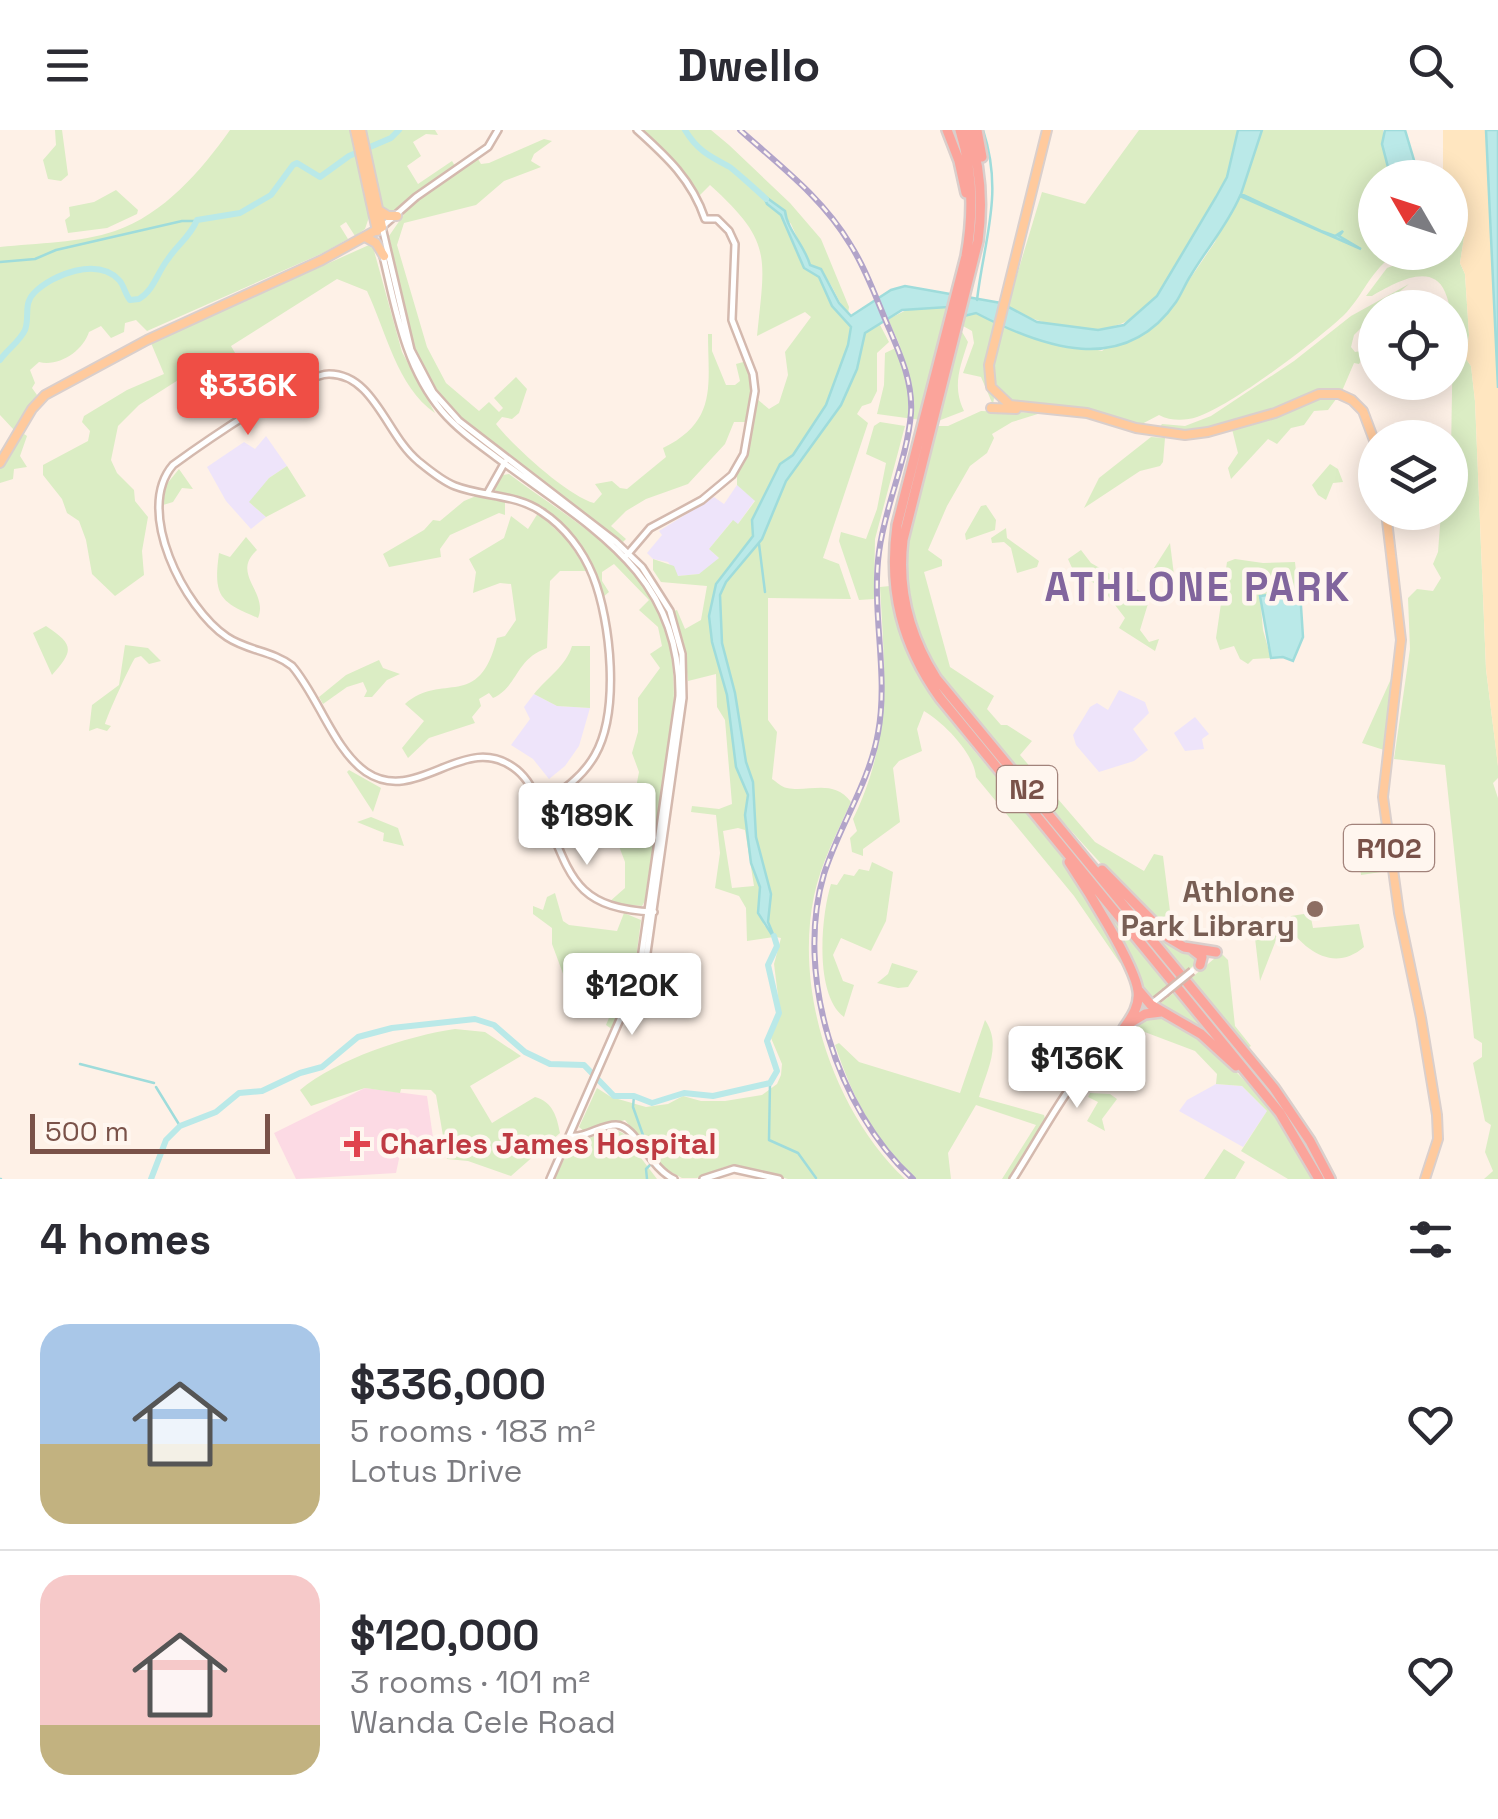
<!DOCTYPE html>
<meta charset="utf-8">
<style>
:root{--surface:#fff;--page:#f2f2f3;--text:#2b2b33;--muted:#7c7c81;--line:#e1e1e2;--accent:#ef4e45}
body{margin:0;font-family:"Space Grotesk",sans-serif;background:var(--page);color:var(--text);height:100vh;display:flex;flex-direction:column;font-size:38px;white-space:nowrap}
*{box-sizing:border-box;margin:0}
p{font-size:32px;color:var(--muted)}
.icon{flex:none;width:55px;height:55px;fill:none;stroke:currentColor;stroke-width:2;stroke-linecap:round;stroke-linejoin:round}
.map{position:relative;height:1049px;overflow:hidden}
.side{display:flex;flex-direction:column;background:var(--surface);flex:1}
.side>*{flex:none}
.needle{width:65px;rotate:309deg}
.controls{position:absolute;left:1358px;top:30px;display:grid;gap:20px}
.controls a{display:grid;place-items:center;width:110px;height:110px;border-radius:50%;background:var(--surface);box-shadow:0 5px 25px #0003;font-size:50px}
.scale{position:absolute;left:30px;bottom:25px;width:240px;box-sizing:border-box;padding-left:10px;border:5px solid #7a5249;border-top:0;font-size:28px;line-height:35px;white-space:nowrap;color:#7a5249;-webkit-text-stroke:8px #fff6ef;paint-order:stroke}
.price{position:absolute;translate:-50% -85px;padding:0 22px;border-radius:10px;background:#fff;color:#222;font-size:32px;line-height:65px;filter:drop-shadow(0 2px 5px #0008)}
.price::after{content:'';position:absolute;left:50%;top:60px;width:30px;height:22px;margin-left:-15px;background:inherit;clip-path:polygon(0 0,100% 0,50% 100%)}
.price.on{background:var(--accent);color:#fff}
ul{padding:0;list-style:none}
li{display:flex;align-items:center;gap:30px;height:250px;padding:0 40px}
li+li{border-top:2px solid var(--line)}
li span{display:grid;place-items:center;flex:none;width:280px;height:200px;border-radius:30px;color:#555}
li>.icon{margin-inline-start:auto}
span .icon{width:120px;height:120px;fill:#fffc;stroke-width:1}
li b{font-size:42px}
h2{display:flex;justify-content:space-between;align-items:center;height:120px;padding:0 40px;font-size:42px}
header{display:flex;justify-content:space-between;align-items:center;height:130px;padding:0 40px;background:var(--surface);font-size:45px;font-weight:700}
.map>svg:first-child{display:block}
.education{fill:#eee4fa}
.medical{fill:#fcdae4}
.green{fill:#dbedc4;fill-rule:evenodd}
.sand{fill:#ffe6c0}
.water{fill:#bae9e8;stroke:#9fdcdb;stroke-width:2.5}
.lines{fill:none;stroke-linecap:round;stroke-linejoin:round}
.stream{stroke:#9fdcdb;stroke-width:2.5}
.river{stroke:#bae9e8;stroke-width:6}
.minor-casing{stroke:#d4b9ae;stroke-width:10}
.major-casing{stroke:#dacfcc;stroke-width:12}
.highway-casing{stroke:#dacfcc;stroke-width:14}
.minor{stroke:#fff;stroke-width:5}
.major{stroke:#ffca9d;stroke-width:8}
.highway{stroke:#fba49b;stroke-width:9}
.rail-casing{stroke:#b2a4c9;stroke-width:6}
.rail{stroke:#fff6ef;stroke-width:2.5;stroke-dasharray:8;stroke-linecap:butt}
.minor-bridge-casing{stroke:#d4b9ae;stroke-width:10;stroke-linecap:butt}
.minor-bridge{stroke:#fff;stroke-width:5}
.education-dot{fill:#8d6e63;stroke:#fff6ef;stroke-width:4}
.health-dot{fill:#e0444e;stroke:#fff6ef;stroke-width:4}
.labels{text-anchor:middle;stroke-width:9;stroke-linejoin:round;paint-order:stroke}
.shield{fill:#fff6ef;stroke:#a2837b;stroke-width:2.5}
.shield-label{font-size:28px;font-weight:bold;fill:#7a5249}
.education-label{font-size:30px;font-weight:bold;fill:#785e54;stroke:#fff6ef;text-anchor:end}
.health-label{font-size:30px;font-weight:bold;fill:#be3a42;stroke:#fff6ef;text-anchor:start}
.district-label{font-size:40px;font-weight:bold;letter-spacing:2.5px;fill:#81659d;stroke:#fff6ef}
</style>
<header><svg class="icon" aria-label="menu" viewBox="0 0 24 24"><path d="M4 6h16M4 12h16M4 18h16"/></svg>Dwello<svg class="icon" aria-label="search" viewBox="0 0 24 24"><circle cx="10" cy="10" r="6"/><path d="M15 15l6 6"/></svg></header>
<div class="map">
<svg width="1498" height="1049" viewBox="0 0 1498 1049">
<rect width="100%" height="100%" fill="#fef1e7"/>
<path class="education" d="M266 306 287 336 269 348 250 373 266 387 251 399 226 371 207 337 244 312 255 319Z
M737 355 755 370 738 394 732 391 709 419 719 428 712 436 699 444 678 446 668 432 653 429 647 423 662 405 659 401 714 367 724 374Z
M1119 560 1145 572 1149 583 1133 599 1148 620 1134 631 1099 642 1076 615 1073 605 1090 577 1097 573 1108 580Z
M534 564 557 576 590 578 579 616 565 636 549 649 533 629 511 615 530 589 524 577Z
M1195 587 1209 604 1202 609 1204 619 1185 621 1174 603Z
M1216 954 1242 956 1267 981 1243 1017 1179 981 1187 970Z"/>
<path class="medical" d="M365 958 427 966 436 1028 400 1024 396 1043 296 1049 274 1003Z"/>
<path class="green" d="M55 0H62L68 45 61 51 48 49 43 30 56 15Z
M230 0H351L369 87 365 99 355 106 346 92 340 96 348 109 323 123 147 201 136 190 125 193 124 202 111 208 101 196 89 202C83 221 59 237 39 232L30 240 35 253 32 258 37 265 14 300 0 285V117C37 113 80 113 115 101 164 84 201 41 230 0Z
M364 0H435L438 5 426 4 413 12 421 26 407 36 418 54 452 31 455 36 391 84 384 80Z
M642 0H711L729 15 790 73 821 109 849 177 848 184C835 169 830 141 810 136L791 94 766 66 767 74 781 85 801 130 820 147 832 176 851 197 848 215 826 275 793 326 780 335 752 389 753 406 716 454 709 486 712 511 727 565 736 637 748 665 745 685 751 733 760 757 758 780 764 795 774 807 747 811 746 778 739 766 715 758 720 723 716 685 691 682 692 676 719 679 732 674 725 590 717 577 716 544 688 551 684 514 674 481 677 480 685 499 701 490 707 456 661 452 653 440V429L674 436 678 446 699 444 719 428 709 419 733 390 738 394 755 371 737 355V344L747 323 757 269 769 279 779 273 788 245 785 222 811 187 805 182 757 206C765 126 773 112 710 55L700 65 681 37ZM738 698 745 700 754 756 732 758 723 701Z
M1139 0H1238L1227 51 1151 175C1109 214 1055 200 1007 178L1042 62 1085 74Z
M1261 0H1383L1385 27 1394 47 1375 48V122L1398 123C1372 136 1363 167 1343 186 1315 212 1231 276 1197 287 1185 291 1170 291 1159 285L1138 296 1095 280 1013 273C981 242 991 236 1004 198L1102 221 1183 159 1215 112Z
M544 9 552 11 534 24 531 31 541 37 504 51 476 75 404 93 397 115 427 217 446 253 479 281 489 272 499 282 503 278 494 268 516 247 527 259 519 283 512 289 502 287 496 294C513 316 568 366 594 373L602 364 595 354 612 351 620 358 627 359 666 327 663 318C718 291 708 255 708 204H712V221L726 255H735L740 251 736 234 747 231 751 262 747 292H734L725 314 688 354 646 369 626 381 611 396 626 409 623 412 469 296 444 270 424 240 413 214 389 106 411 74 478 29 481 34 489 33Z
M116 60 138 80 137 84 107 98 68 103 65 90 70 86 69 77 94 72Z
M1458 90 1465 101 1460 133 1465 144 1469 205 1466 229 1471 236 1475 271 1486 539 1498 636V648L1493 653 1498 668V1049H1484L1493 1041 1485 1022 1491 995 1485 991 1473 933 1482 927V913L1474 908 1445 635 1394 629 1410 519 1408 468 1417 459 1433 461 1441 448 1433 434 1438 422 1441 383 1450 382 1453 202C1450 188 1451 175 1445 162 1432 130 1391 155 1372 166H1366L1387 138 1426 123 1450 122V101Z
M369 115 373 117 402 222 435 283C397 257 386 201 367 161L337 149 231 216 245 240 238 245 219 224 139 275 118 296 111 330 117 343 134 360 135 371 148 387 142 421 144 445 115 466 92 444 86 410 79 391 67 383 62 369 43 345V335L88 311 90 301 82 292 84 286 127 260 164 244 151 213Z
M1409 154 1381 177 1375 178V184L1354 205 1351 217 1355 222 1367 220 1359 234 1354 233 1342 261 1328 280 1314 281 1304 295 1291 298 1277 314 1268 309 1231 349 1228 338 1238 323 1232 299 1227 293 1185 302 1159 298 1162 294 1185 296 1211 286 1294 231 1351 186Z
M948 177 921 290 877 284 884 255 885 223 900 216 888 189 911 178Z
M976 182 995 193C989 219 978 243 994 268L993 275 981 247 963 243 974 213 972 201 963 196 965 185Z
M879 193 889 212 877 223V261L871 273 862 276 857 284 868 293 823 428 839 434 851 469 768 468V590L777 602 772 649C777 652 781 657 787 658 808 663 833 648 851 672 837 703 821 733 814 766 794 862 834 982 905 1049H788L738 1035 724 1037 697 1048H682L660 1036 625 990 585 1002 579 997 597 958 611 967 646 977 668 974 683 966 701 971H725L762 965 777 954 781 945 782 934 771 908 780 882 774 834 781 808 776 807 768 792 771 763 756 707 753 652 746 633 735 563 722 513 720 465 726 452 762 409 786 351 841 275 857 239 865 203Z
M961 200 968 212C960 237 952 256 964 281L938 291Z
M981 281 1041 283 1012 292 992 304 994 308 987 323 970 336 947 376 928 420 942 430V436L924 442 950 537 994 566 987 579 1001 595H1007L1032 611 1020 625 1095 712 1144 741 1154 724 1163 726 1173 805 1160 797C1104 737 1049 678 997 616 975 589 949 563 932 532 918 508 909 480 908 452 904 399 924 347 937 296H948Z
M880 292 905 296 875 409 874 469 859 470 839 411 841 402 866 409 877 379 886 333 866 324 874 296Z
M24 304 27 306 20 326 27 337 14 339 13 349 0 353V338Z
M1151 307 1165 308 1163 332 1160 336 1140 341 1084 378 1099 348Z
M1330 334 1338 339 1343 352 1333 353 1326 370 1318 365 1312 355Z
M287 336 306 366 266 387 249 372 269 348Z
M179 339 193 359 182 358 173 372 163 375 166 355Z
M509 344C549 374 604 407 636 444 709 526 656 673 645 771L642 776 608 773 625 758V732L617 711 603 690 612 683 633 685 636 678 633 674 639 642 632 623 638 602V568L660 538 650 524 662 516 658 497 639 480 649 470 614 434 602 442V451L609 462 603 467C593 427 570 392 532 374 520 368 506 366 494 360L503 345Z
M476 366 505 371V385L499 383 450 405 440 419 441 427 389 437 383 424 424 400 433 390 440 391 464 371Z
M986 375 996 390 995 400 966 410 965 404 981 376Z
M538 383 568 411 587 441H560L550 451 547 518C515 529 518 557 493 568L489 563 479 569 481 576 472 587 475 593 429 608 408 628 402 618 424 591 405 574C442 541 479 582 497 508L505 506 516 490 511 454 500 453 473 463 476 442 469 429 504 408 511 386 528 399Z
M1006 398 1007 408 1039 431 1037 437 1017 443 1011 418 1004 412 992 413 991 408Z
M246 407 257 420C230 444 269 462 258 488 220 472 213 467 219 423L230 427Z
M1170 413 1174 445 1171 450 1154 438Z
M1081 420 1091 433 1150 467 1140 500 1149 512 1159 509 1155 521 1119 498 1125 488 1102 458 1089 450 1085 454 1077 449 1068 429Z
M1235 429 1263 433 1295 432 1298 461 1260 466 1263 500 1271 528 1253 529 1248 534 1240 529 1234 516 1220 520 1216 508 1227 432Z
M890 456C904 560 990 633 1051 713 1080 749 1101 790 1123 831L1120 833 1074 766 976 647C974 623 944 593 924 581L917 599 922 621 899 631 893 638 900 692 863 719V726L852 722 850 708 857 701 853 689C892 610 885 543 880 457Z
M46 496C73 514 75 520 52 545L33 503Z
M125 515 148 518 161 531 149 534 141 526 135 528C130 535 107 586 105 594L111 596 107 601 97 598 89 601 92 575 119 555Z
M572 516H590V578L557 576 534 564C547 548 566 536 572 516Z
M379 530 383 538 400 544 387 550 372 567H364L367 561 363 552 347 557 323 574 319 567 346 545Z
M1395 540 1384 620 1362 613Z
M349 640 381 658 373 682 347 642Z
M371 687 398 698 404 716 383 711 384 703 357 692Z
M1382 693 1388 741 1361 745 1355 697Z
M872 732 893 742 886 791 871 821 841 808 833 825 843 851 854 855 844 887C814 865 821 786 831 754L837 755 844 744 854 746 859 739 869 741Z
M1085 750 1171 854 1153 869 1147 868Z
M1112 756 1159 804 1198 825 1199 831 1185 843Z
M555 763 563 791 569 795 617 801 624 783 641 790 634 845 613 900 606 895 613 878C601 859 591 851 569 845L565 849 552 814V798L533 784V776L543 780 547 767Z
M1310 783 1313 798 1359 794 1364 817C1335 842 1305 822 1287 794L1291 786Z
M1275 802 1278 805 1260 851 1255 808Z
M1221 823 1228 830 1235 896 1251 916 1246 919 1190 849Z
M892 833 918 841 908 857 898 858 877 853 888 844Z
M1176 861 1229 924 1158 875Z
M1163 886C1229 923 1279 983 1316 1049H1288L1241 1021 1267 981 1242 956 1216 954 1217 944 1195 921 1142 901 1123 913 1118 910 1145 887Z
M985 890C1002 915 987 940 979 967L1044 985 1046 993 1009 1049H1002L1036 995 976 975 948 1023 951 1049H916C874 1011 853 968 835 915L839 913 859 932 960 963Z
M455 899 485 902 521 926 470 956 492 993 535 967C553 972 557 987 560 1003L511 1046 468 1031 447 1029 436 965 431 960 401 959 400 963 365 958 311 976 300 960C337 929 407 906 455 899Z
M1090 963 1110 964 1117 969 1102 989 1105 1001 1087 991 1098 972 1088 967Z
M615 999 632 1008 638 1024 657 1049H554L572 1014Z
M1224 1019 1245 1032 1235 1049H1204Z"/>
<path class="sand" d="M1443 0H1486L1498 258V636L1486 539 1475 271 1471 236 1466 229 1469 205 1465 144 1460 133 1465 101 1450 80V48H1443Z"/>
<path class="water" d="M1238 0H1262L1241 64 1321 101 1335 106 1343 101 1339 106 1361 119 1240 66C1227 96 1207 118 1191 145 1185 154 1182 163 1176 172 1124 247 1043 218 976 183L960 187 951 184 948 177 902 180 865 203 857 239 841 275 786 351 762 409 726 452 720 465 722 513 735 563 746 632 753 652 756 707 771 764 768 792 776 811 758 783 760 757 751 733 745 685 748 665 736 637 727 565 712 512 709 486 716 454 753 406 752 390 780 334 793 325 826 275 848 215 851 197 832 176 819 147 804 138 781 85 767 74 763 65 785 81C787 100 805 116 810 135L821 139 839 173 851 186 891 160 905 156 1001 173 1037 192 1098 200 1124 195 1157 166 1216 67 1227 47Z
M1385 0H1405L1419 47H1393L1390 45 1382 14Z
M1486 0H1498V258Z
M1300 461 1303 507 1293 531 1283 527 1271 528 1260 466Z"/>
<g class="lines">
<path class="stream" d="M954 0 960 17
M0 132 35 129 56 120 182 91H196
M977 170C984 109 1004 64 983 0
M759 414 765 462
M80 934 154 953
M770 953 769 1010 798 1023 816 1048
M156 957 180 996
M634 966 633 977 649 1022
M0 1049H1
M647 1049 646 1039 650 1035"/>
<path class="river" d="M685 0C697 20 709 26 728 36 731 37 761 64 766 69
M0 230C7 220 20 211 25 200 30 187 23 174 34 163 53 144 97 127 119 150 124 155 125 164 130 170L139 169C154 160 157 143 168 129 178 114 190 107 197 90L240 83 271 65 293 35 297 33 320 47 349 26 391 8 399 0
M151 1049 166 1010 180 996 216 982 239 963 262 961 300 943 322 937 358 907 392 898 475 889 494 895 525 922 550 934 584 935 614 966H634L652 973 684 963 713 966 770 953 777 941 767 911 779 883 768 835 777 816 774 806"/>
<defs>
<path id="minor" d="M498 0 488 17 416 67 382 97 411 220 433 262 459 291 616 412 642 437 670 481 682 524 683 568 646 830 550 1049
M383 126C396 180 405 237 442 281 458 300 480 315 500 330 588 396 681 442 679 566L641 829 633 860
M487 364 505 332
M627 425 650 398 702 370 732 345 744 324 755 261 753 244 732 190 735 114 729 101 717 89H705C692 50 667 27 637 0
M540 675C562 661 582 648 595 625 620 581 611 492 593 446 583 421 565 397 542 382 517 364 483 367 455 356 442 351 429 340 418 331 387 306 374 244 329 244 302 244 199 316 173 335 134 380 184 478 227 507 248 521 273 521 292 536 318 566 334 620 366 642 418 677 465 598 517 640 529 650 535 664 542 678 571 745 572 778 654 782
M1150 875 1165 863
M569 1006C587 1008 600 995 616 995 636 995 649 1038 674 1049
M703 1049 734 1039 779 1049
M1013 1049C1046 998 1075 937 1123 899"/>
<path id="major" d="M355 0 377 101
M1047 0 989 235 991 257 1010 275 1087 283 1136 298 1185 305 1208 302 1275 283 1319 264H1339L1352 270 1363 281 1375 313
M380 81 388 86H397
M365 107 376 113 384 126
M991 278 1016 279
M0 333 32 279 45 265 147 210 322 130 382 97 361 0
M1386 382 1401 510 1383 667 1399 783 1421 888 1437 985 1438 1009 1425 1049"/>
<path id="highway" d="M947 0 959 31 966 63
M960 0C973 42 974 82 966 126L897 395C888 460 902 515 940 568L1280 983 1319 1049
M968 0C981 36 983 73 978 111L903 410C897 460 909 505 936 548L1274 958 1310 1011 1330 1049
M977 0 982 27
M1069 732C1085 756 1135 835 1138 861 1140 875 1132 887 1124 898
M1102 740 1169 808 1184 817 1216 822
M1193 820 1202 827 1200 835
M1139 861 1151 875 1201 904 1236 936
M1130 893 1145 884 1161 882"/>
</defs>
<use href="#minor" class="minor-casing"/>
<use href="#major" class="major-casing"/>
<use href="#highway" class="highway-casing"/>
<use href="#minor" class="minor"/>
<use href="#major" class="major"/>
<use href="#highway" class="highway"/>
<defs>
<path id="rail" d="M740 0C779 35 823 68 850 114 866 139 876 168 888 196 900 224 913 252 911 283 907 331 885 375 879 422 871 482 889 544 878 603 869 654 839 696 824 744 794 844 837 980 913 1049"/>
</defs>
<use href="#rail" class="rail-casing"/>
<use href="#rail" class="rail"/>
<defs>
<path id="minor-bridge" d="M1165 863 1192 841"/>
</defs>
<use href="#minor-bridge" class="minor-bridge-casing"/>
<use href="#minor-bridge" class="minor-bridge"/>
</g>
<circle class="education-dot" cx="1315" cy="779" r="10"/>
<path class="health-dot" d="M352 999h10v10h10v10h-10v10h-10v-10h-10v-10h10z"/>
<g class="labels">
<g class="shield">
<rect x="997" y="636" width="60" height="46" rx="8"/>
<rect x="1344" y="695" width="90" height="46" rx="8"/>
</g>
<g class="shield-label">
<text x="1027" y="669">N2</text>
<text x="1389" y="728">R102</text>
</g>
<g class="education-label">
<text x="1295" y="772">Athlone<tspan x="1295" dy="34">Park Library</tspan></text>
</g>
<g class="health-label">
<text x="380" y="1024">Charles James Hospital</text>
</g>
<g class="district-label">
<text x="1198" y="471">ATHLONE PARK</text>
</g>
</g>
</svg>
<div class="controls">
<a><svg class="needle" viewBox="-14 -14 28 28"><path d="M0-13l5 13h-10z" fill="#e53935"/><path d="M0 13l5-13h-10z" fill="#7c7c81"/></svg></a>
<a><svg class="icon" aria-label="locate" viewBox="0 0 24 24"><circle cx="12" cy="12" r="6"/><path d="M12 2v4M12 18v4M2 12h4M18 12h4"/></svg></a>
<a><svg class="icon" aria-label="layers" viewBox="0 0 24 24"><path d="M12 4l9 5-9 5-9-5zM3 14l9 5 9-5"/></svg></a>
</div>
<div class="scale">500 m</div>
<b class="price on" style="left:248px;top:308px">$336K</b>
<b class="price" style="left:587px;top:738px">$189K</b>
<b class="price" style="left:632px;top:908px">$120K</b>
<b class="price" style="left:1077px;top:981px">$136K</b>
</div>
<section class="side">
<h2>4 homes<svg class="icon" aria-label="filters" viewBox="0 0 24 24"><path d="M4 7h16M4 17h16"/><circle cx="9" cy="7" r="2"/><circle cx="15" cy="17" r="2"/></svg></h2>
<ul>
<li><span style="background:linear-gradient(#a9c7e8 60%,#c2b280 0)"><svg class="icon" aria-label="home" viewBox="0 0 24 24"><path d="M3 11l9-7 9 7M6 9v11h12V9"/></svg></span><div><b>$336,000</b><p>5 rooms · 183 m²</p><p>Lotus Drive</p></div><svg class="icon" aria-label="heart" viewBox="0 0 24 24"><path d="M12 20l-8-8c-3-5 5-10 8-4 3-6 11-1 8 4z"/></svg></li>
<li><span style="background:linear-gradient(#f6c9c9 75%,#c2b280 0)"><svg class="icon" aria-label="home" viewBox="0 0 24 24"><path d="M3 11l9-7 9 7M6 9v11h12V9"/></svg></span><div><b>$120,000</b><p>3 rooms · 101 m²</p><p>Wanda Cele Road</p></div><svg class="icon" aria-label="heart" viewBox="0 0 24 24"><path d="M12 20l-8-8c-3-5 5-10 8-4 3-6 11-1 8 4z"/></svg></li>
</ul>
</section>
